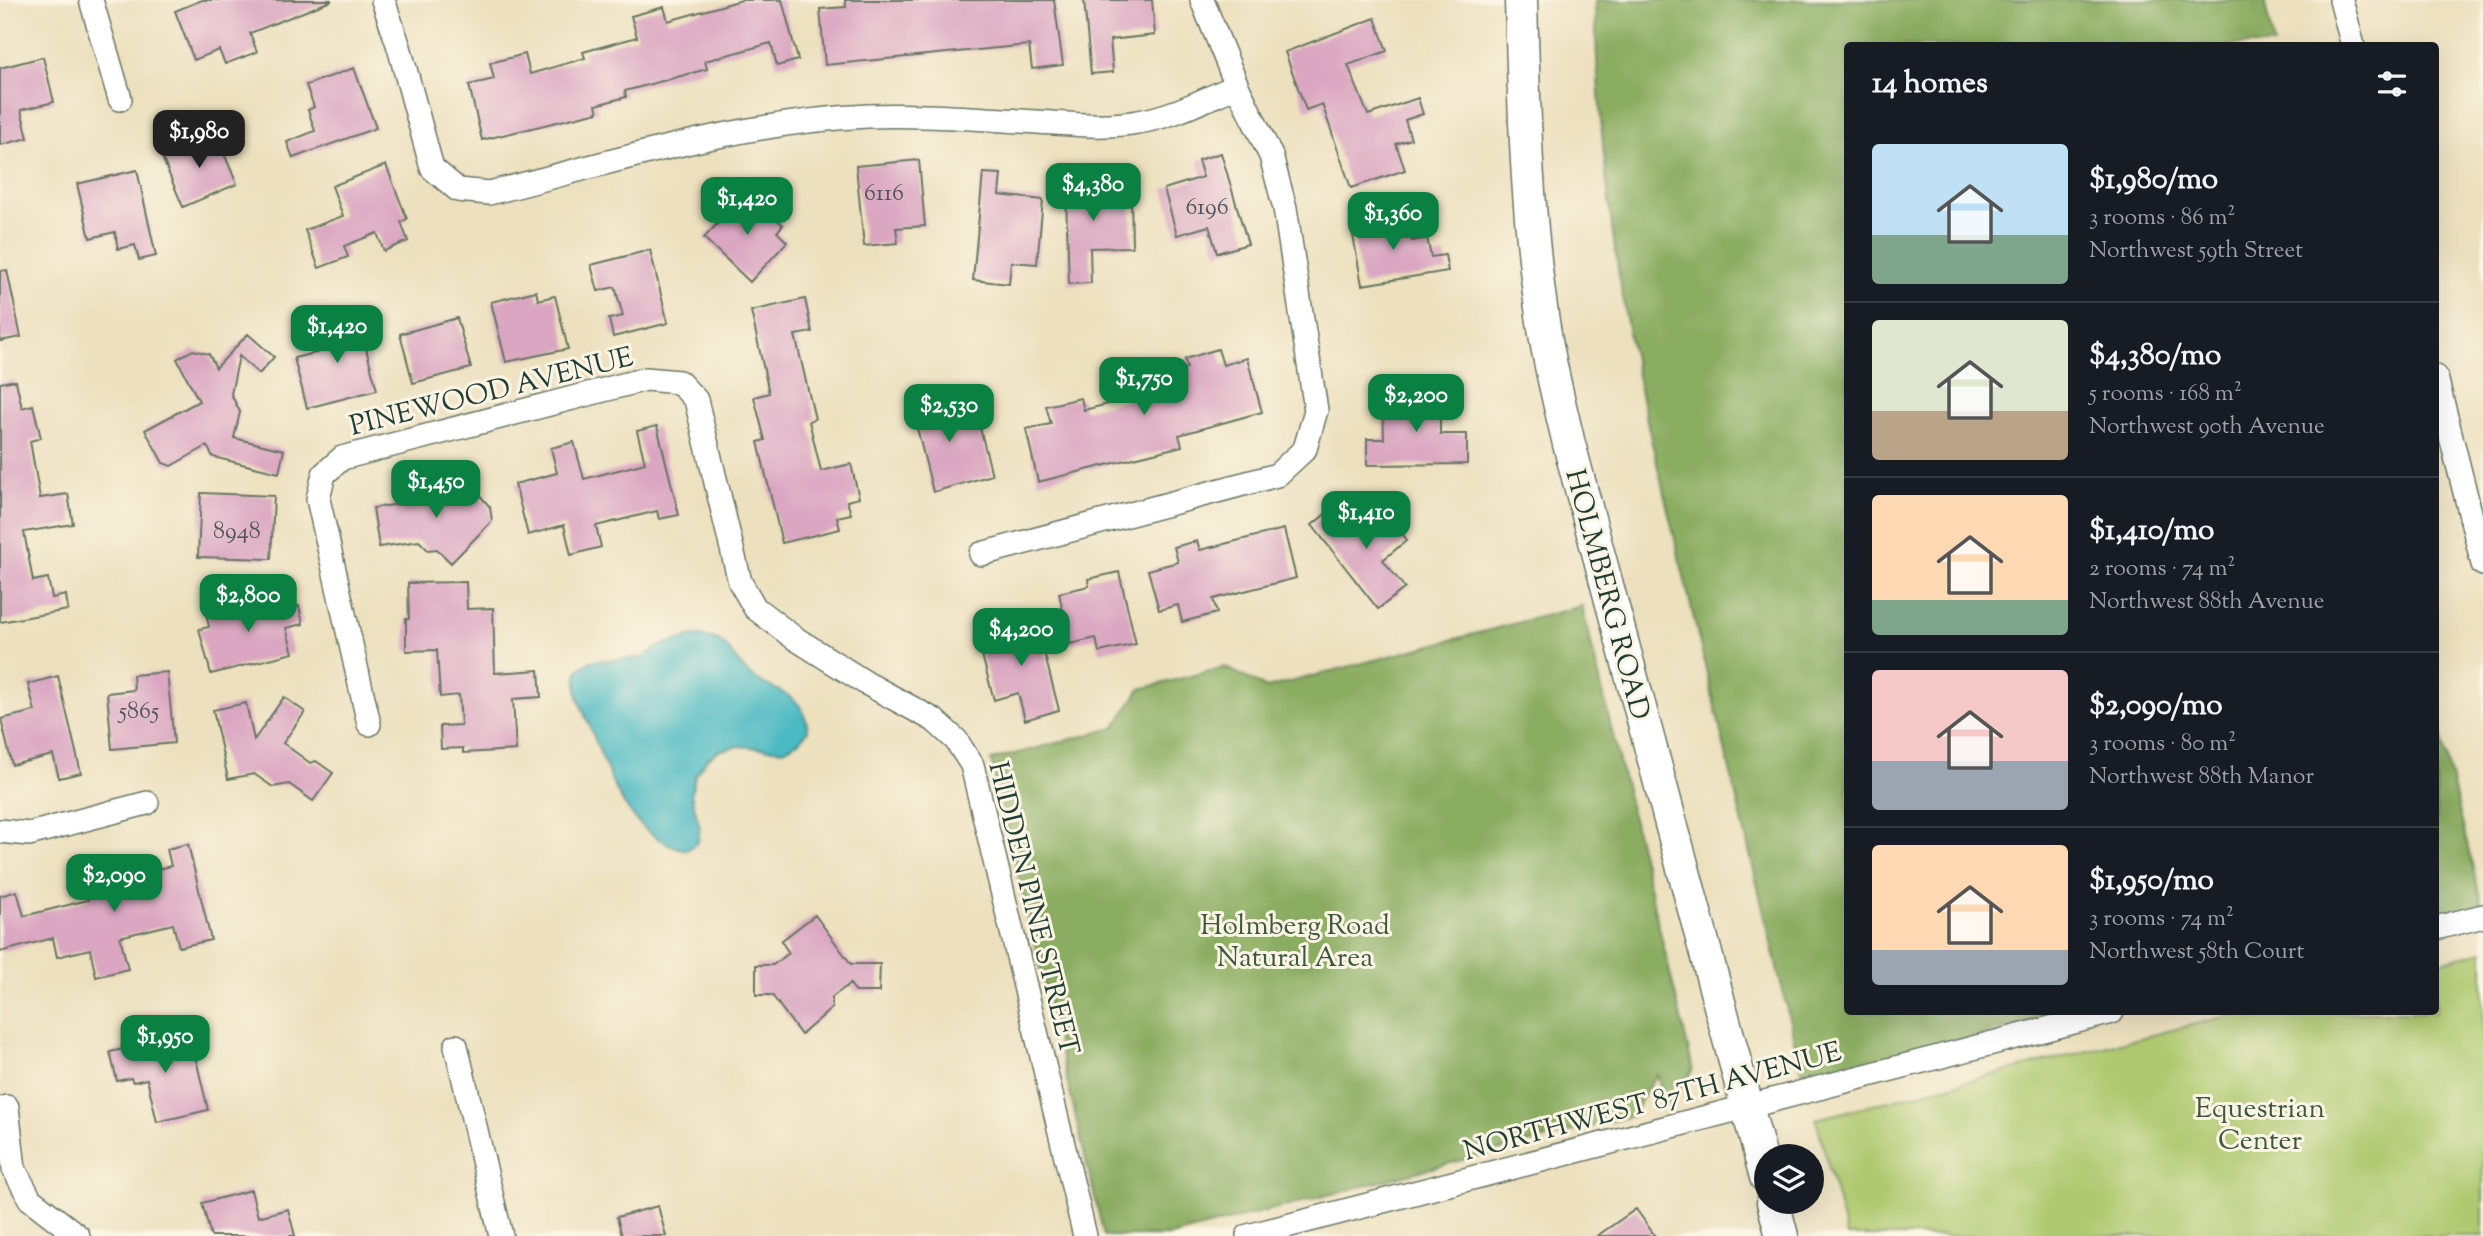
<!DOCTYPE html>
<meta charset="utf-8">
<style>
:root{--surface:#171b24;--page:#242831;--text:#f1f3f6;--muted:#9ea1a6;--line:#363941;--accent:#0b8043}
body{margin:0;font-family:"Sorts Mill Goudy",serif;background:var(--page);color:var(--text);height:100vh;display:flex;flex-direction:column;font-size:26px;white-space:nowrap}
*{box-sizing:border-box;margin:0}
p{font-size:23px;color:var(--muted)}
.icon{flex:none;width:38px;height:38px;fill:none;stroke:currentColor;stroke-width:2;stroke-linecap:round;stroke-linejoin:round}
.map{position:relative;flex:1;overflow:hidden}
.drawer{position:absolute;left:1844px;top:42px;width:595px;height:973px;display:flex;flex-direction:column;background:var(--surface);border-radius:7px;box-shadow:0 7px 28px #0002}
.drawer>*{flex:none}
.controls{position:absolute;left:1754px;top:1144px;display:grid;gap:14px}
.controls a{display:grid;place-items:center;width:70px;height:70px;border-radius:50%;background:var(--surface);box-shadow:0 7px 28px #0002;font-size:35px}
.price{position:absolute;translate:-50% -60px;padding:0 16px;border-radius:14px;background:var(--accent);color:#fff;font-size:23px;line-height:46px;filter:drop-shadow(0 2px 4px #0008)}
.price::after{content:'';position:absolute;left:50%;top:42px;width:21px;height:16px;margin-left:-10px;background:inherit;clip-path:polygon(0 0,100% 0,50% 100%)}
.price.active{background:#222;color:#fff}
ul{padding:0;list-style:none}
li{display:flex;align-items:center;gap:21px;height:175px;padding:0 28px}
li+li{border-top:2px solid var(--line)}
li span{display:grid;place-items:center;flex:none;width:196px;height:140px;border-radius:7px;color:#555}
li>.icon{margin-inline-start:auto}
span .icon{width:84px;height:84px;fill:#fffc;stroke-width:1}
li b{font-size:30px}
h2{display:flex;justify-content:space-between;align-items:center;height:84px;padding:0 28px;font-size:30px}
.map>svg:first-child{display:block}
.green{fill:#afc96f;stroke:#678352;stroke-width:2}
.forest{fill:#8bad62;stroke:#55754b;stroke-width:2}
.water{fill:#4bbac3;stroke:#357c7c;stroke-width:2}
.building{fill:#daa6c1}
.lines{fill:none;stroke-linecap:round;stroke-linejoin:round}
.street-casing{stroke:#677664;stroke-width:26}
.secondary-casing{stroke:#677664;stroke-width:35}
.street{stroke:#fff;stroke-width:23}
.secondary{stroke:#fff;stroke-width:32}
.labels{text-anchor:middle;stroke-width:6;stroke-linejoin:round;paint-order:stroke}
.number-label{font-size:24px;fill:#4e5757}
.street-label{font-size:28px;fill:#1f3d34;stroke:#fcf5e5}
.park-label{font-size:28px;fill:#3c5940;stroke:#fcf5e5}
</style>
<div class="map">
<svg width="2483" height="1236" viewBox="0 0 2483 1236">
<rect width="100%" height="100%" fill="#fcf5e5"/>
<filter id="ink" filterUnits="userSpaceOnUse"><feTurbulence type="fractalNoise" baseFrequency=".0143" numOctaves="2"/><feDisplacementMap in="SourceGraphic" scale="14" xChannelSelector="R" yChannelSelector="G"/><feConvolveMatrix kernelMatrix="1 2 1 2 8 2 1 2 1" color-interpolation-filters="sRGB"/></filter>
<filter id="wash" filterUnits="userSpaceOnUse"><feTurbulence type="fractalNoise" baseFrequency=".00686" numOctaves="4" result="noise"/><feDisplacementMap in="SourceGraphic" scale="28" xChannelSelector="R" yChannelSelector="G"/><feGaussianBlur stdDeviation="1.57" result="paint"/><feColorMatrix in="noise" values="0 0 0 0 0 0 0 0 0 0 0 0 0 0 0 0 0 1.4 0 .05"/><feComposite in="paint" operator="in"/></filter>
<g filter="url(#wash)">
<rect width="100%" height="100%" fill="#ece0be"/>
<path class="green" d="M2483 951V1236H1847L1816 1119 2244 1012H2436V963Z"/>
<path class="forest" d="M1595 0H2264L2274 45 1848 46V1012H2070L1804 1081 1649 430C1616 289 1598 145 1595 0Z
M1582 606 1693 1069 1671 1106 1666 1107 1657 1074 1632 1116 1170 1236H1104L991 760 1114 728 1140 689 1225 667 1267 688Z
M2436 715 2482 905 2436 917Z"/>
<path class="water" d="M692 636C732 636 724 651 748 673 773 695 804 688 808 731L798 742 784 750 738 746 718 751 707 759 695 776 691 794 700 828 698 842 687 850C628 837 612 782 592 732 583 708 573 697 578 670L591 661 642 658 658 647Z"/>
<g id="blocks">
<path class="building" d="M202 0H331V1L250 33 257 52 225 64 219 50 194 60 175 11Z
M742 0H782L798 60 777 66 771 43 705 61 707 69 625 91 626 97 596 105 598 112 482 140 469 85 494 79 490 63 525 54 530 74 585 58 583 52 637 37 631 16 664 7 668 21Z
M845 0H1054L1063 65 1032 69 1029 45 825 65 820 9 846 7Z
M1084 0H1152L1155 35 1110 40 1113 72 1091 74Z
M1375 18 1387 51 1348 65 1368 115 1418 98 1423 114 1405 120 1411 139 1396 144 1405 170 1351 188 1322 104 1306 110 1285 52Z
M43 57 54 102 21 110 28 138 0 145V68Z
M354 68 376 128 293 158 287 142 315 131 308 110 314 107 306 85Z
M215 132 237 184 183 207 161 155Z
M1221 153 1248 244 1217 253 1209 226 1177 235 1164 189 1203 177 1198 160Z
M919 160 925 226 896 228 898 243 864 246 856 166Z
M386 165 407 219 401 222 408 241 384 251 377 233 344 246 348 257 319 268 305 230 343 216 332 186Z
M1089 168 1090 195 1131 194 1132 247 1090 248 1091 283 1069 284 1065 169Z
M137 170 156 256 139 260 135 245 118 249 115 232 90 238 77 184Z
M983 173 1001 174 999 195 1043 200 1037 264 1011 262 1009 284 973 280Z
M747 192 783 225 777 232 787 242 750 282 704 238Z
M1408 215 1412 241 1427 238 1431 257 1445 255 1448 271 1362 285 1351 224Z
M650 250 668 323 613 337 609 319 623 316 615 287 598 291 591 265Z
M7 270 21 337 0 341V271Z
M536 291 538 300 555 296 568 349 506 362 491 302Z
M805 299 812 332 795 335 815 419 809 421 821 471 851 464 859 498 847 501 851 514 837 517 840 529 782 543 758 442 765 440 754 397 769 393 751 311Z
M356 311 377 390 307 408 294 358 332 349 324 319Z
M457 318 471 368 413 383 400 334Z
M248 334 274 357 259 374 239 356 231 394 240 412 234 438 284 450 279 473 213 457 207 446 171 466 163 463 145 430 199 401 177 359 193 350 209 354 216 368Z
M1218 349 1223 365 1247 358 1262 412 1179 435 1182 446 1038 482 1026 429 1051 424 1046 406 1081 398 1084 410 1132 398 1128 383 1187 368 1185 359Z
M10 381H16L22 408 33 405 41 438 30 441 40 498 68 494 73 524 24 532 33 581 48 578 52 598 66 595 68 610 0 622V383Z
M1423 389H1440V434H1467V464L1367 465V439H1384L1383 397H1423Z
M944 391 953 426 978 420 992 475 933 492 910 400Z
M657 426 679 515 659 519 657 511 596 526 601 547 571 555 564 525 528 535 515 484 557 473 551 448 574 442 584 479 645 463 637 431Z
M448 484 452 488 471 485 490 507 492 521 451 563 437 549 428 550 419 541 379 547 373 508 419 501 433 487Z
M201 493 274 496 271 559 198 557Z
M1378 503 1407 540 1383 560 1405 588 1378 609 1312 525 1328 512 1343 531Z
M1284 529 1296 578 1213 599 1217 613 1182 622 1178 605 1159 610 1148 570 1178 562 1174 547 1197 541 1200 550Z
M1119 572 1136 644 1099 652 1096 638 1070 644 1059 593 1089 586 1088 579Z
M466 582 467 609 493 608 495 673 539 670 541 697 513 699 516 750 463 753V748L441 749 440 726 461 725 459 695 440 697 437 650 406 651V619H409L408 583Z
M277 595 281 611 299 606 303 624 286 628 293 653 211 674 199 629 209 627 206 613Z
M1034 613 1059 710 1025 720 1018 693 994 700 979 644 1015 635 1010 619Z
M167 672 174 743 112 749 107 693 134 690 133 675Z
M58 676 81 773 59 778 53 755 12 765 1 719 35 711 28 684Z
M284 697 305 712 283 743 310 763 316 761 333 773 313 801 289 784 273 787 254 774 228 779 213 710 246 703 254 740Z
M188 844 211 940 179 947 173 924 120 937 128 969 96 977 90 949 57 957 53 938 0 952V896L17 891 24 916 88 900 82 875 103 870 106 882 171 866 167 849Z
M815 915 851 964H880L879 992H856L850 984 832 997V1008L801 1035 772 995H756V965H773L789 953 781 941Z
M190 1034 208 1110 157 1122 147 1079 133 1082 131 1078 117 1081 110 1052Z
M251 1190 258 1217 288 1209 295 1236H211L202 1203Z
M658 1206 666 1236H622L617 1217Z
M1636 1209 1655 1236H1597Z"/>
</g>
</g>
<g filter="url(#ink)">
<use href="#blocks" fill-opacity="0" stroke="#677664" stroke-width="2"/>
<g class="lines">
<defs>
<path id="street" d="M91 0 120 99
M383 0 399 47 432 168 458 190 489 193C614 162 738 122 868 116 924 114 981 119 1037 122 1071 124 1104 128 1138 122 1172 117 1205 99 1237 86
M2341 0 2353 46
M2436 377 2483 564
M981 554 1277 475 1305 449 1316 410 1285 208 1271 156 1237 86 1202 0
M369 724 318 499 324 474 342 458 646 379 679 382 696 400 740 582 755 608 793 637 866 683 934 720 956 740 972 765 1085 1236
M0 831 29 834 147 803
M2436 928 2483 916
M456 1046 501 1236
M7 1107 14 1169 30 1199 78 1236
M1248 1236 2112 1012"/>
<path id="secondary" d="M1521 0C1524 113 1527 228 1546 340 1552 375 1561 410 1569 444L1766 1177
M1773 1202 1782 1236"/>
</defs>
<use href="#street" class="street-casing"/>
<use href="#secondary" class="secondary-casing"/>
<use href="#street" class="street"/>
<use href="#secondary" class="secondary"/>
</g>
</g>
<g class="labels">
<g class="number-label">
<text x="884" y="200">6116</text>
<text x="1207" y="214">6196</text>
<text x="237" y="538">8948</text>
<text x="139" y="718">5865</text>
</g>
<g class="street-label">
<text transform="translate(491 390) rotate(-14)" y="10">PINEWOOD AVENUE</text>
<text transform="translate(1609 594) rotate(75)" y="10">HOLMBERG ROAD</text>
<text transform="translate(1035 908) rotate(76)" y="10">HIDDEN PINE STREET</text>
<text transform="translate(1652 1100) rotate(-15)" y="10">NORTHWEST 87TH AVENUE</text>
</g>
<g class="park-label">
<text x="1295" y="934">Holmberg Road<tspan x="1295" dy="32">Natural Area</tspan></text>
<text x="2260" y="1117">Equestrian<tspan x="2260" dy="32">Center</tspan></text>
</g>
</g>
</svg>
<div class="controls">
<a><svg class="icon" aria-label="layers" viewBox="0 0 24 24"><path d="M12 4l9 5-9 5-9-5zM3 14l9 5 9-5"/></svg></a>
</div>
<b class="price active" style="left:199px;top:170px">$1,980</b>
<b class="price" style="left:1093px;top:223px">$4,380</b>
<b class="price" style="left:747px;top:237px">$1,420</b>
<b class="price" style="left:1393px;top:252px">$1,360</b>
<b class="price" style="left:337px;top:365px">$1,420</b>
<b class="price" style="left:1144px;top:417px">$1,750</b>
<b class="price" style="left:1416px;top:434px">$2,200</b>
<b class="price" style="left:949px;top:444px">$2,530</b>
<b class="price" style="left:436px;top:520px">$1,450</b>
<b class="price" style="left:1366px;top:551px">$1,410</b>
<b class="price" style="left:248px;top:634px">$2,800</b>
<b class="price" style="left:1021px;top:668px">$4,200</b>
<b class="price" style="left:114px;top:914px">$2,090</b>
<b class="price" style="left:165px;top:1075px">$1,950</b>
<section class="drawer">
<h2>14 homes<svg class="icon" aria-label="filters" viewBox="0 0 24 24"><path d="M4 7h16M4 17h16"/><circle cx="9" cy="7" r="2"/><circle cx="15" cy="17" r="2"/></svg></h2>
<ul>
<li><span style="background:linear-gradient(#bfe0f5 65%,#7fa58c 0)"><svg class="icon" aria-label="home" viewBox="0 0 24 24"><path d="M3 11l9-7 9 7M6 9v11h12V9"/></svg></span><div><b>$1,980/mo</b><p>3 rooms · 86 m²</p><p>Northwest 59th Street</p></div></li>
<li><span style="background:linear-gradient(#dfe7d0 65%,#b9a48a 0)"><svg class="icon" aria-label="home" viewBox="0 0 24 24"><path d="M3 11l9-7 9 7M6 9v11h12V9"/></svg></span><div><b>$4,380/mo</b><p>5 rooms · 168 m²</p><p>Northwest 90th Avenue</p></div></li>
<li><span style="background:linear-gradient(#ffd9b3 75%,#7fa58c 0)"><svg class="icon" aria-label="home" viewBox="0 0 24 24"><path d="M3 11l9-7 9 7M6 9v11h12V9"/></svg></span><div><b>$1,410/mo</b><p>2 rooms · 74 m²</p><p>Northwest 88th Avenue</p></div></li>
<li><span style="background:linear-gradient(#f6c9c9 65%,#9aa5b1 0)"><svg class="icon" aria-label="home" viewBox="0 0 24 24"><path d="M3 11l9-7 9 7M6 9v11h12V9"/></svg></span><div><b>$2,090/mo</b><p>3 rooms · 80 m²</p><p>Northwest 88th Manor</p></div></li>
<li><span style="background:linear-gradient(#ffd9b3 75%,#9aa5b1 0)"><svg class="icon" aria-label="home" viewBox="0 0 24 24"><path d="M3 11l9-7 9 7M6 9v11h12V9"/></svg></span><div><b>$1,950/mo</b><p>3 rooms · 74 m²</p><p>Northwest 58th Court</p></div></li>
</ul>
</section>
</div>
